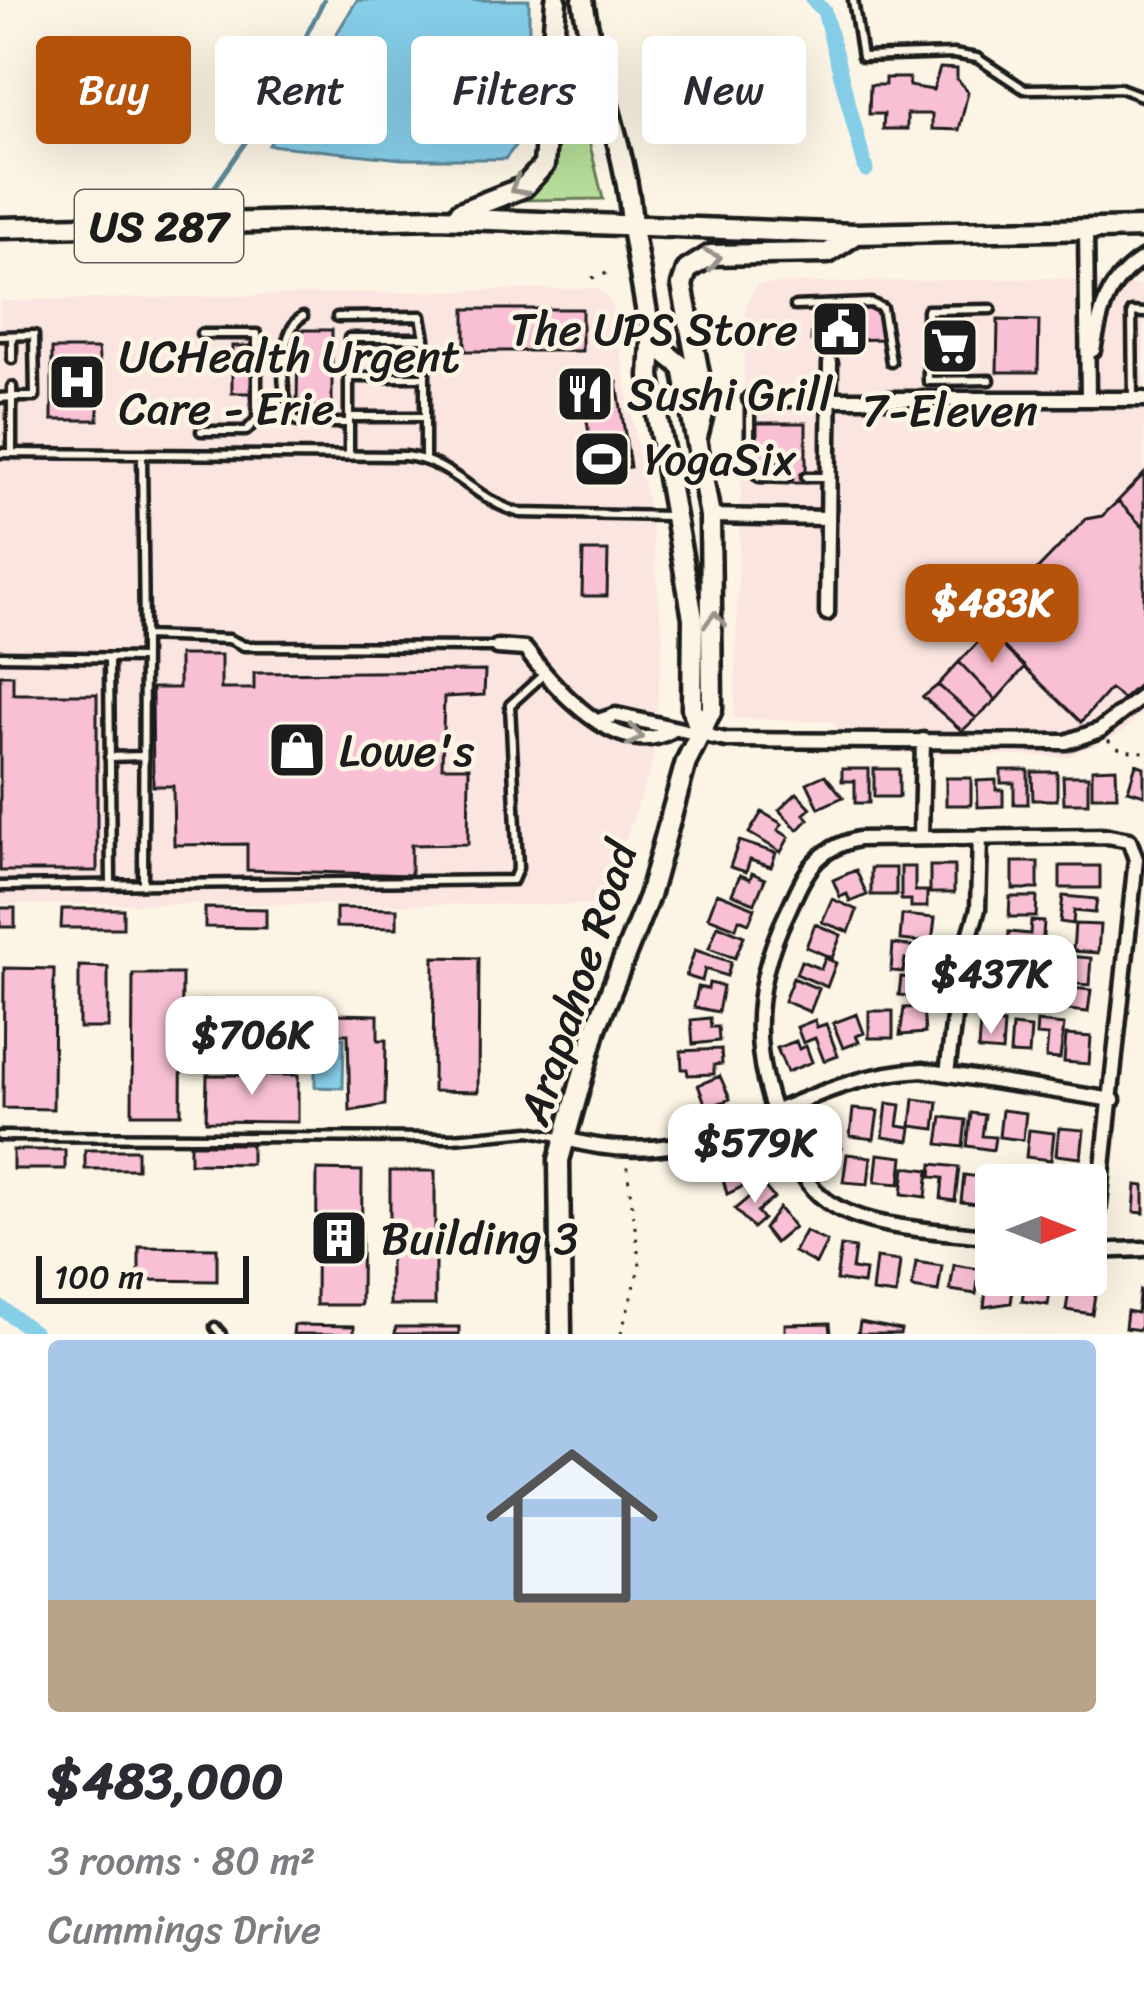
<!DOCTYPE html>
<meta charset="utf-8">
<style>
:root{--surface:#fff;--page:#f2f2f3;--text:#2b2b33;--muted:#7c7c81;--accent:#b45309}
body{margin:0;font-family:Sriracha,sans-serif;background:var(--page);color:var(--text);height:100vh;display:flex;flex-direction:column;font-size:45px;white-space:nowrap}
*{box-sizing:border-box;margin:0}
p{font-size:39px;color:var(--muted)}
.icon{flex:none;width:66px;height:66px;fill:none;stroke:currentColor;stroke-width:2;stroke-linecap:round;stroke-linejoin:round}
.map{position:relative;height:1334px;overflow:hidden}
.sheet{display:flex;flex-direction:column;background:var(--surface);flex:1}
.sheet>*{flex:none}
.top-card{position:absolute;left:36px;top:36px;width:1074px;height:108px;display:flex;gap:24px}
.needle{width:78px;rotate:90deg}
.tools{position:absolute;left:975px;top:1164px;display:grid;gap:24px}
.tools a{display:grid;place-items:center;width:132px;height:132px;border-radius:12px;background:var(--surface);box-shadow:0 12px 48px #0002;font-size:60px}
.scale{position:absolute;left:36px;bottom:30px;width:213px;box-sizing:border-box;padding-left:12px;border:6px solid #1c1c1c;border-top:0;font-size:33px;line-height:42px;white-space:nowrap;color:#1c1c1c;-webkit-text-stroke:9px #fcf5e5;paint-order:stroke}
.price{position:absolute;translate:-50% -102px;padding:0 27px;border-radius:24px;background:#fff;color:#222;font-size:39px;line-height:78px;filter:drop-shadow(0 3px 6px #0008)}
.price::after{content:'';position:absolute;left:50%;top:72px;width:36px;height:27px;margin-left:-18px;background:inherit;clip-path:polygon(0 0,100% 0,50% 100%)}
.price.active{background:var(--accent);color:#fff}
ul{padding:0;list-style:none}
li{display:grid;align-content:center;gap:24px;height:636px;padding:0 48px}
li span{display:grid;place-items:center;height:372px;border-radius:12px;color:#555}
li>.icon{margin-inline-start:auto}
span .icon{width:216px;height:216px;fill:#fffc;stroke-width:1}
li b{font-size:51px}
.chip{padding:0 42px;border-radius:12px;background:var(--surface);box-shadow:0 12px 48px #0002;font-size:42px;line-height:108px}
.chip.active{background:var(--accent);color:#fff}
.map>svg:first-child{display:block}
.built{fill:#fbe5e0}
.green{fill:#b6dd99;stroke:#697c5a;stroke-width:3}
.water{fill:#86cde8;stroke:#5c8696;stroke-width:3}
.lines{fill:none;stroke-linecap:round;stroke-linejoin:round}
.stream{stroke:#5c8696;stroke-width:4.5}
.canal{stroke:#86cde8;stroke-width:15}
.building{fill:#f9c0d5;stroke:#1c1c1c;stroke-width:3}
.lane-casing{stroke:#1c1c1c;stroke-width:15}
.street-casing{stroke:#1c1c1c;stroke-width:21}
.secondary-casing{stroke:#1c1c1c;stroke-width:27}
.primary-casing{stroke:#1c1c1c;stroke-width:27}
.path{stroke:#1c1c1c;stroke-width:3;stroke-dasharray:3 9;stroke-linecap:butt}
.lane{stroke:#fcf5e5;stroke-width:6}
.street{stroke:#fcf5e5;stroke-width:12}
.secondary{stroke:#fcf5e5;stroke-width:18}
.primary{stroke:#fcf5e5;stroke-width:18}
.oneway{stroke:#97938b}
.labels{text-anchor:middle;stroke-width:9;stroke-linejoin:round;paint-order:stroke}
.shield{fill:#fcf5e5;stroke:#5f5d58;stroke-width:3}
.shield-label{font-size:42px;font-weight:bold;fill:#1c1c1c}
.poi-label{font-size:45px;fill:#1c1c1c;stroke:#fcf5e5;text-anchor:start}
.street-label{font-size:45px;fill:#1c1c1c;stroke:#fcf5e5}
</style>
<div class="map">
<svg width="1144" height="1334" viewBox="0 0 1144 1334">
<rect width="100%" height="100%" fill="#fcf5e5"/>
<filter id="ink" filterUnits="userSpaceOnUse"><feTurbulence type="fractalNoise" baseFrequency=".00833" numOctaves="2"/><feDisplacementMap in="SourceGraphic" scale="24" xChannelSelector="R" yChannelSelector="G"/><feConvolveMatrix kernelMatrix="1 2 1 2 8 2 1 2 1" color-interpolation-filters="sRGB"/></filter>
<g filter="url(#ink)">
<path class="built" d="M1050 278 1144 286V711L1122 733 1067 757 852 752 833 722 734 718 746 304 757 284Z
M597 288 612 304 652 529 663 640 652 767 601 905 0 904V301Z"/>
<path class="green" d="M562 30 603 199 519 200 540 182Z"/>
<path class="water" d="M357 0H529V129L505 159H402L269 145Z
M344 1038 343 1088 315 1087V1054L327 1040Z"/>
<g class="lines">
<path class="stream" d="M215 186 271 106 324 0"/>
<path class="canal" d="M813 0 824 11 866 170
M0 1307 36 1334"/>
</g>
<path class="building" d="M664 41 696 42 695 54 663 59Z
M940 68 957 69V79L968 92 959 130 932 129V114H907V129H883L884 114H869L870 85H885V78H909V86L933 90Z
M813 306H864L883 316V339L811 341Z
M465 309H582V351H465Z
M962 316 963 375H938L937 317Z
M998 320 1039 321 1038 372H997Z
M298 330H332V407H297Z
M232 346H252V393H232Z
M52 349H98L103 394H98V420H52Z
M617 382 630 467 595 472 585 408 579 409 575 385Z
M757 423H806V483H787V462H757Z
M1144 474V528L1118 501Z
M1118 501 1144 528V680L1123 699 1110 689 1081 722 988 632 995 624 990 619 1086 519 1102 516Z
M583 551H608L607 596H582Z
M988 632 1025 667 996 700 959 662Z
M179 655H221V689H254V673L485 671 484 695 444 697 442 767H469L468 844 411 845V875L247 870V844L174 845 173 786H153L152 688H179Z
M959 662 996 700 976 718 938 685Z
M0 675H13V694H97V871H0Z
M938 685 976 718 962 731 923 697Z
M1136 764 1144 767V795L1128 790Z
M1116 768 1117 796H1092V769Z
M842 769H869V803H855V781H842Z
M874 769H899V797H874Z
M1001 770H1028V804H1014V783H1001Z
M1032 772H1057V800H1033Z
M825 775 843 797 819 808 807 783Z
M1063 776H1088V803H1064Z
M946 778H971V805H946Z
M996 780V790H1003V806L978 807 977 781Z
M797 793 811 808 804 814 809 819 798 830 779 810Z
M762 812 782 824 778 830 789 837 781 852 749 833Z
M739 841 776 853 771 867 750 860 746 872 730 867Z
M1013 862H1038V889H1013Z
M930 866H954V893H930Z
M1060 866H1100V888H1060Z
M901 867H915V891H927V907H911V900H901Z
M871 868H896V895H871Z
M856 870 867 895 850 902 847 894 840 897 833 880Z
M752 873 765 879 755 903 732 894 740 875 750 879Z
M717 893 755 908 749 923 739 919 736 928 708 917Z
M1063 896 1097 899 1095 913 1074 911 1073 924 1060 922Z
M1010 897H1037L1036 917H1009Z
M832 899 857 910 849 932 822 922Z
M0 908H15V927H0Z
M205 908 266 909V928L205 927Z
M336 908 397 909V928L336 927Z
M62 909H123V928H61Z
M902 915 935 918 932 943 900 940Z
M1031 921 1044 922 1042 948 1008 946 1009 932 1030 934Z
M815 924 841 935 832 958 806 947Z
M1075 924 1100 925 1098 953 1073 951Z
M718 925 744 936 735 958 709 948Z
M893 944 927 948 926 962 905 959 903 972 891 971Z
M695 950 731 962 727 976 705 969 702 981 686 976Z
M999 951 1039 956 1036 977 997 973Z
M1067 956 1091 958 1089 985 1065 983Z
M434 957 479 958 478 1092 433 1091Z
M825 958 836 963 827 987 796 974 801 961 821 969Z
M79 966 108 967V1028H79Z
M4 968 54 969 53 1109 3 1108Z
M910 971 926 973 923 998 899 995 901 977 909 978Z
M133 974H182L181 1114H132Z
M793 978 819 989 810 1012 784 1001Z
M995 980 1020 981 1018 1009 993 1007Z
M709 983 723 986 718 1012 694 1007 698 987 708 989Z
M1052 986 1091 990 1088 1012 1049 1008Z
M204 1001 295 1002V1048H204Z
M923 1007 925 1033 900 1035 904 1008Z
M869 1011H893V1038H869Z
M336 1014 378 1015V1040H386L385 1105 350 1111 348 1034H336Z
M857 1014 864 1033 856 1036 859 1042 843 1048 833 1023Z
M710 1018 711 1027H718L719 1041 693 1044 691 1020Z
M815 1020 817 1027 826 1024 838 1056 824 1061 815 1038 803 1043 797 1027Z
M1037 1022 1064 1025 1060 1059 1046 1058 1048 1036 1036 1035Z
M980 1023 1004 1024 1002 1052 978 1050Z
M1012 1026 1031 1028 1029 1055 1010 1054Z
M1066 1035 1091 1037 1089 1064 1064 1062Z
M796 1041 799 1049 806 1046 812 1062 787 1072 777 1048Z
M721 1049 722 1064 714 1065V1074L688 1075 687 1069H682L681 1051Z
M207 1075H298V1122L206 1121Z
M720 1076 730 1099 707 1108 698 1085Z
M914 1099 938 1102 935 1129 911 1126Z
M887 1103 901 1105 898 1126 911 1128 909 1141 883 1137Z
M853 1109 878 1111 874 1139 850 1136Z
M1002 1110 1026 1113 1023 1140 999 1137Z
M971 1113 985 1115 982 1136 995 1137 993 1150 967 1146Z
M942 1117 966 1120 963 1147 938 1144Z
M831 1124 842 1148 820 1159 809 1134Z
M1059 1128 1084 1130 1081 1158 1056 1155Z
M1029 1130 1054 1133 1051 1160 1026 1157Z
M190 1144H251V1164L190 1163Z
M13 1150H65V1169H13Z
M85 1150H137V1169H85Z
M847 1154 871 1157 868 1184 843 1182Z
M878 1154 903 1157 900 1184 875 1182Z
M745 1156 749 1164 756 1160 764 1176 727 1194 720 1168Z
M932 1164 959 1167 955 1201 941 1199 943 1178 931 1177Z
M905 1167 929 1170 926 1197 902 1194Z
M317 1170 362 1171 361 1305H316Z
M390 1171H435V1305H390Z
M964 1175 988 1178 985 1205 961 1202Z
M763 1185 774 1198 757 1212 763 1219 753 1228 735 1209Z
M1136 1185 1144 1186V1213L1134 1212Z
M779 1208 794 1227 775 1243 764 1229Z
M805 1231 827 1242 816 1264 794 1252Z
M841 1246 855 1248 852 1269 865 1271 863 1284 836 1280Z
M139 1247 217 1248V1281L139 1280Z
M876 1258 900 1261 896 1295 872 1292Z
M916 1262 942 1266 938 1292 912 1288Z
M954 1265 980 1269 976 1294 950 1290Z
M998 1275H1015L1011 1303 984 1307 986 1290 996 1291Z
M1026 1275 1052 1279 1048 1305 1022 1301Z
M1070 1284 1096 1288 1092 1314 1066 1310Z
M1140 1289 1141 1330 1125 1328 1127 1311 1137 1313Z
M860 1322 901 1330 900 1334H858Z
M830 1323 831 1334H785V1324Z
M294 1325 354 1326V1334H293Z
M396 1327H459V1334H395Z"/>
<g class="lines">
<defs>
<path id="lane" d="M853 0 862 57 953 54 977 58 1024 89 1120 88 1144 97
M795 306 871 303 882 308 891 362
M337 317 421 316 425 338
M201 334H257V419L246 431H201
M0 336 34 335 35 397H12V387
M12 336V359
M349 377H425
M990 380 928 381 927 310 991 309
M0 398 12 397V453
M750 399V467L759 477 787 478
M1133 399 1132 312 1144 313
M349 417H425
M298 422C277 406 278 329 303 316
M328 423H348
M0 453 405 456C453 461 476 502 521 513L670 516
M142 454 144 636 229 639 244 646 494 647
M349 455V338H425V458
M806 477H826
M0 656 143 658
M109 658 111 883
M109 757 143 756
M143 882 144 636
M0 886 513 880 518 868 510 705 544 674
M0 1136 453 1138 530 1131 559 1137
M215 1327 221 1334"/>
<path id="street" d="M1086 228 1088 398
M1093 350C1102 307 1106 282 1144 258
M750 399H1144
M710 516 828 518
M827 613 830 363
M497 647 525 649C555 688 617 761 671 731
M601 720 616 715 726 740 1066 742 1100 730 1144 695
M921 838 923 740
M947 1074 960 969 978 909 980 837
M566 1139C709 1181 790 1076 923 1070L1113 1100
M996 1237C946 1230 869 1232 827 1201 806 1186 796 1163 786 1141 750 1062 749 991 787 913 805 874 813 850 858 839L1108 836 1129 840 1136 859 1094 1251
M1091 1251 1144 1249"/>
<path id="secondary" d="M632 228 652 342 650 376 693 618 692 708 701 734
M561 1334 559 1160 596 1028 649 896 686 762 712 709 710 516 683 367 652 342"/>
<path id="primary" d="M583 0C594 77 629 155 632 228
M460 212 524 187 544 165 556 0
M0 228 437 218 855 234 1144 228
M697 437 705 406 682 285 687 270 711 255 828 253 855 235"/>
</defs>
<use href="#lane" class="lane-casing"/>
<use href="#street" class="street-casing"/>
<use href="#secondary" class="secondary-casing"/>
<use href="#primary" class="primary-casing"/>
<path class="path" d="M592 278 607 273
M1108 740 1121 750 1144 752
M621 1334 640 1265 626 1160"/>
<use href="#lane" class="lane"/>
<use href="#street" class="street"/>
<use href="#secondary" class="secondary"/>
<use href="#primary" class="primary"/>
</g>
<defs><path id="oneway-chevron" d="M-2-3.5L2.5 0L-2 3.5" fill="none" stroke-width="1.6" stroke-linecap="round" stroke-linejoin="round" transform="scale(3)"/></defs>
<g class="oneway">
<use href="#oneway-chevron" transform="translate(518 187) rotate(150)"/>
<use href="#oneway-chevron" transform="translate(713 259) rotate(-12)"/>
<use href="#oneway-chevron" transform="translate(715 620) rotate(-91)"/>
<use href="#oneway-chevron" transform="translate(635 736) rotate(10)"/>
</g>
</g>
<defs>
<symbol id="civic-square" viewBox="-11 -11 22 22"><rect x="-9" y="-9" width="18" height="18" rx="4" fill="#1c1c1c" stroke="#fcf5e5"/><path d="M-.6-6.5H3V-4.5H.6V-3L4-1V1h2V6H-6V1h2V-1L-.6-3ZM-1.2 2.5V6h2.4V2.5Z" fill="#fff"/></symbol>
<symbol id="supermarket-square" viewBox="-11 -11 22 22"><rect x="-9" y="-9" width="18" height="18" rx="4" fill="#1c1c1c" stroke="#fcf5e5"/><path d="M-6-5.5h2.5l.6 2H6L4.5 2H-2.5L-4.4-4H-6ZM-1.5 3.2a1.3 1.3 0 1 0 .1 0ZM3 3.2a1.3 1.3 0 1 0 .1 0Z" fill="#fff"/></symbol>
<symbol id="hospital-square" viewBox="-11 -11 22 22"><rect x="-9" y="-9" width="18" height="18" rx="4" fill="#1c1c1c" stroke="#fcf5e5"/><path d="M-5-5h3v3.5h4V-5h3V5h-3V1.5h-4V5h-3Z" fill="#fff"/></symbol>
<symbol id="restaurant-square" viewBox="-11 -11 22 22"><rect x="-9" y="-9" width="18" height="18" rx="4" fill="#1c1c1c" stroke="#fcf5e5"/><path d="M-5-6h1v4h1v-4h1v4h1v-4h1v5L-1.5 .5V6h-2V.5L-5-1ZM5-6V6H3V1.5H1.5Q1.5-4 5-6Z" fill="#fff"/></symbol>
<symbol id="stadium-square" viewBox="-11 -11 22 22"><rect x="-9" y="-9" width="18" height="18" rx="4" fill="#1c1c1c" stroke="#fcf5e5"/><path d="M0-5a6.5 5 0 1 0 0 10a6.5 5 0 1 0 0-10ZM-3.5-1.8h7v3.6h-7Z" fill="#fff"/></symbol>
<symbol id="shop-square" viewBox="-11 -11 22 22"><rect x="-9" y="-9" width="18" height="18" rx="4" fill="#1c1c1c" stroke="#fcf5e5"/><path d="M-5-2.5h2.3a2.7 3.5 0 0 1 5.4 0H5L5.5 6h-11ZM-1.5-2.5h3a1.5 2.3 0 0 0-3 0Z" fill="#fff"/></symbol>
<symbol id="building-square" viewBox="-11 -11 22 22"><rect x="-9" y="-9" width="18" height="18" rx="4" fill="#1c1c1c" stroke="#fcf5e5"/><path d="M-4-6H4V6H1V3H-1V6H-4ZM-2.5-4.3h1.7v1.8h-1.7ZM.8-4.3h1.7v1.8H.8ZM-2.5-1h1.7V.8h-1.7ZM.8-1h1.7V.8H.8Z" fill="#fff"/></symbol>
</defs>
<g fill-rule="evenodd">
<use href="#civic-square" x="807" y="296" width="66" height="66"/>
<use href="#supermarket-square" x="917" y="313" width="66" height="66"/>
<use href="#hospital-square" x="44" y="349" width="66" height="66"/>
<use href="#restaurant-square" x="552" y="361" width="66" height="66"/>
<use href="#stadium-square" x="569" y="426" width="66" height="66"/>
<use href="#shop-square" x="264" y="717" width="66" height="66"/>
<use href="#building-square" x="306" y="1205" width="66" height="66"/>
</g>
<g class="labels">
<rect class="shield" x="75" y="190" width="168" height="72" rx="9"/>
<g class="shield-label">
<text x="159" y="241">US 287</text>
</g>
<g class="poi-label">
<text x="798" y="345" text-anchor="end">The UPS Store</text>
<text x="119" y="372">UCHealth Urgent<tspan x="119" dy="52">Care - Erie</tspan></text>
<text x="627" y="410">Sushi Grill</text>
<text x="950" y="426" text-anchor="middle">7-Eleven</text>
<text x="644" y="475">YogaSix</text>
<text x="339" y="766">Lowe's</text>
<text x="381" y="1254">Building 3</text>
</g>
<g class="street-label">
<text transform="translate(577 983) rotate(-72)" y="16">Arapahoe Road</text>
</g>
</g>
</svg>
<div class="tools">
<a><svg class="needle" viewBox="-14 -14 28 28"><path d="M0-13l5 13h-10z" fill="#e53935"/><path d="M0 13l5-13h-10z" fill="#7c7c81"/></svg></a>
</div>
<div class="scale">100 m</div>
<b class="price active" style="left:992px;top:666px">$483K</b>
<b class="price" style="left:991px;top:1037px">$437K</b>
<b class="price" style="left:252px;top:1098px">$706K</b>
<b class="price" style="left:755px;top:1206px">$579K</b>
<div class="top-card">
<a class="chip active">Buy</a>
<a class="chip">Rent</a>
<a class="chip">Filters</a>
<a class="chip">New</a>
</div>
</div>
<section class="sheet">
<ul>
<li><span style="background:linear-gradient(#a9c7e8 70%,#b9a48a 0)"><svg class="icon" aria-label="home" viewBox="0 0 24 24"><path d="M3 11l9-7 9 7M6 9v11h12V9"/></svg></span><div><b>$483,000</b><p>3 rooms · 80 m²</p><p>Cummings Drive</p></div></li>
</ul>
</section>
